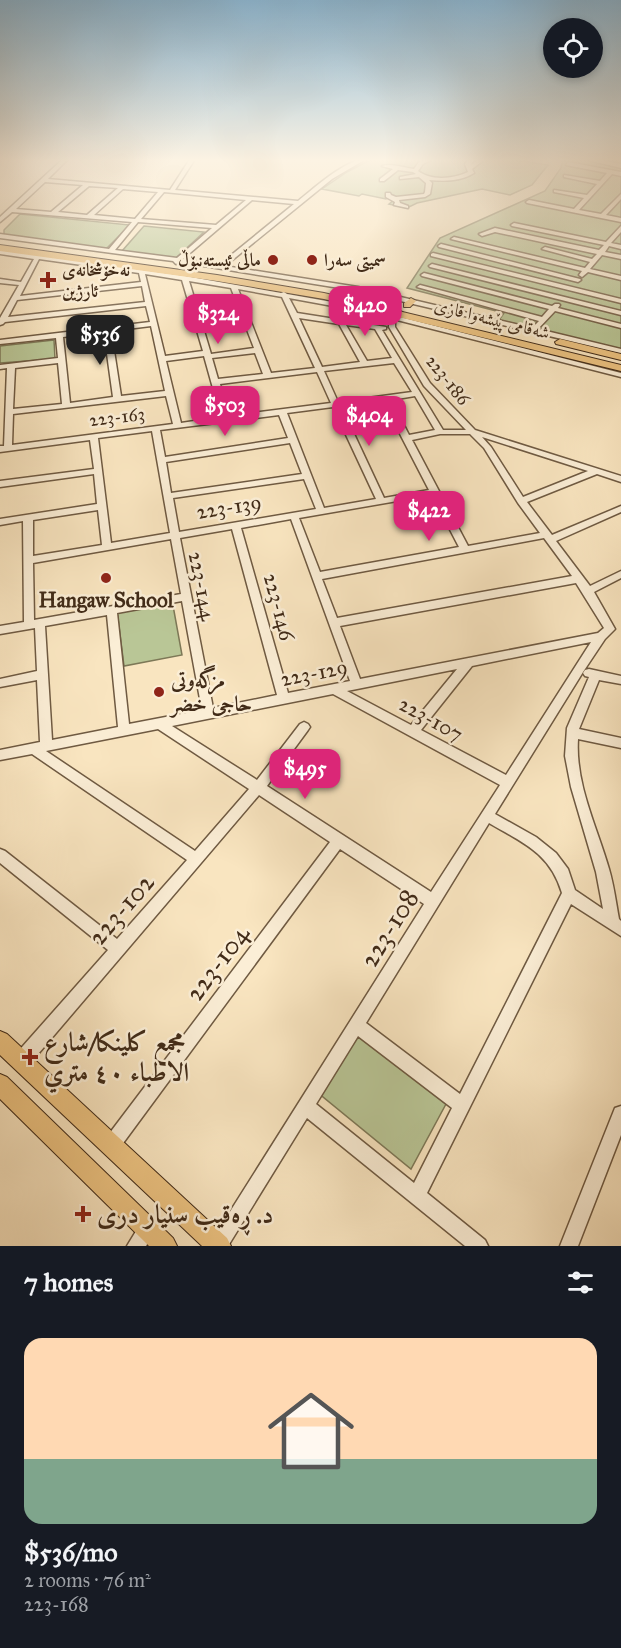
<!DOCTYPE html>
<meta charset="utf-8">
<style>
:root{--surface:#171b24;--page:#20242c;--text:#f1f3f6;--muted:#9ea1a6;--accent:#db2777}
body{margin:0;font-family:"IM FELL Great Primer",Amiri,serif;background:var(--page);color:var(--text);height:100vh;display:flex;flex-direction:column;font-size:22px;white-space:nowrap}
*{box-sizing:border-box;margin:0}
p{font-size:20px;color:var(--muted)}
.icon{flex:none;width:33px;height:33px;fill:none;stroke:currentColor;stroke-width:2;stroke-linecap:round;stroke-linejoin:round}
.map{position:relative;height:1246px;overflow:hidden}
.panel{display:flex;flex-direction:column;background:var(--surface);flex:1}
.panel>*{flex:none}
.controls{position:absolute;left:543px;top:18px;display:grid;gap:12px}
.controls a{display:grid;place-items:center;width:60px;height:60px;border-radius:50%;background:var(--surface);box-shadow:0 3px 9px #0003;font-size:30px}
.price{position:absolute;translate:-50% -51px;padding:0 14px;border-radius:12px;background:var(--accent);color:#fff;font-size:20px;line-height:39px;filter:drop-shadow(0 2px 3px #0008)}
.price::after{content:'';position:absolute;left:50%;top:36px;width:18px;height:14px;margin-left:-9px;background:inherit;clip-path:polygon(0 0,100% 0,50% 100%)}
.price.active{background:#222;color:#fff}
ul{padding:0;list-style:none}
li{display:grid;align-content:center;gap:12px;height:318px;padding:0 24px}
li span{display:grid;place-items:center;height:186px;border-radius:18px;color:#555}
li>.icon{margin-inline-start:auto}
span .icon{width:108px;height:108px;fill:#fffc;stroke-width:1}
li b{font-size:26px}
h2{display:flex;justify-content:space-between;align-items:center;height:72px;padding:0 24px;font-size:26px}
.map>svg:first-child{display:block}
.green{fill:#b9c696;stroke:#7d7857;stroke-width:1.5}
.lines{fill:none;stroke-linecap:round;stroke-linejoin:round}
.minor-casing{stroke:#6f5a42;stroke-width:3}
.major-casing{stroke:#412b18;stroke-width:2}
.highway-casing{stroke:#412b18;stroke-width:2}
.minor{fill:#fbeed6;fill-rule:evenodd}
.major{fill:#ecc280;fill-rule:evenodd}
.highway{fill:#ecc280;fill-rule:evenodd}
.poi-dot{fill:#8f2418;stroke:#fbeed6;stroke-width:2}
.labels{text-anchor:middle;stroke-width:5;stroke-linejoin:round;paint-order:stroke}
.far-poi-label{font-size:18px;font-weight:bold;fill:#412b18;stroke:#fbeed6;text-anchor:start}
.far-street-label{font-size:18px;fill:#412b18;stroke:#fbeed6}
.street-label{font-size:21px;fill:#412b18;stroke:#fbeed6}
.poi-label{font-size:21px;font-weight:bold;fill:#412b18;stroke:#fbeed6}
.near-street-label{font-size:26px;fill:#412b18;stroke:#fbeed6}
.near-poi-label{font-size:26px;font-weight:bold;fill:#412b18;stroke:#fbeed6;text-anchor:start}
</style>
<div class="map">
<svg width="621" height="1246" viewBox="0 0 621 1246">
<rect width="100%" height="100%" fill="#f9e5c0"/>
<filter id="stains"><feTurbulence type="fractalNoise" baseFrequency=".00333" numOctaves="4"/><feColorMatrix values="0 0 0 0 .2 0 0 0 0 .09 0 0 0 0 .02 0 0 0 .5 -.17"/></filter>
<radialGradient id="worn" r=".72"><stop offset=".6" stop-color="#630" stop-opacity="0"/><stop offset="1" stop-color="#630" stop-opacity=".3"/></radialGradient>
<path class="green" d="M372 159H509L548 165 532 185 510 195 482 189 417 203 407 208 389 204 395 199 388 197 386 199 362 194 359 196 322 189 347 172Z
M563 159H621V349L499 320 504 313 407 288 440 238 545 191 561 168Z
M20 214 130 225 106 249 4 235V230Z
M144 226 204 232 176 258 122 251Z
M54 340 55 359 0 363V346Z
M172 600 182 655 124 666 117 610Z
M355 1034 446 1104 411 1169 317 1092Z"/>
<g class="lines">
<defs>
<path id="minor" d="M63 159H68L48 179 170 190 190 159H195L175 190 298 201C313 189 346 159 366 159L332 179 225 266 358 287 528 327H533L539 321 417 287 420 285 542 317 549 309 422 276 421 275 424 273 552 306 555 304H559L560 305 558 308 621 324V328L555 311 538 329 621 349V353L358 291 179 262 176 264 173 261 157 259 0 238V234L109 249 132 222 12 212 0 222V217ZM45 182 83 185 51 212 16 209ZM89 186 118 188 87 215 58 212ZM123 189 158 192 135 219 94 215ZM164 192 246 200 216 225 141 219ZM252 200 294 204 219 265 183 259ZM138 222 212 228 177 258 115 250Z
M425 159H433L423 164 418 171C431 181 453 179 468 172L465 164 469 159H474L471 165 479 159H485L472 169 474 173C460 182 444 181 429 180L432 183 430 194 425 197 399 200 400 203 408 206V208L394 205 395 202 386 197V193H390L391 195 396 197 424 194 425 192 426 183 419 177 400 179V177L416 174 413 172 398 170 384 181H380V179L393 169 382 166C392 163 404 168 414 169L419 162Z
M584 159H596L621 164V168Z
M568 162 621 172V176L612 174 579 210 601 214 621 194V199L606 215 621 218V222L527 203 526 202 529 200 574 209 584 198 554 192V190L587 195 597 184 564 177V175L600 181 607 173 566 165Z
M514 223 606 242 621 226V232L611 243 621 245V249L609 246 605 252 621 255V259L602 255 590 269 621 276V280L588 272 582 277 579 275 582 271 451 239 454 237 585 268 590 262 542 249 545 247 592 259 597 254 495 232 482 236 479 234 495 228 599 250 604 245 512 226 511 225Z
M441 244 580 279 581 280 578 282 439 247 438 246Z
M0 250 185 276 281 293 284 292 287 294 360 307 394 316 400 311 403 313 400 317 621 373V377L397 320 395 322V327L430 383 475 430 621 476V482L597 474 527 502 552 535 621 506V512L556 541 590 586 621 571V578L594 592 615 629 605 639 583 672 495 814 536 837 556 853 568 869 575 890 603 909 596 872 571 787 565 756 567 728 589 677 585 676 583 673 585 670 589 669 621 676V684L599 680 579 729 621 738V748L578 739C575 784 597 827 609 869 614 886 616 903 619 919L621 921V936L571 904 427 1193 485 1240 488 1246H465L307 1118 228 1246 209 1245 424 904 340 849 118 1150 112 1152 106 1150 104 1144 106 1138 330 842 259 795 27 1067 21 1069 15 1067 13 1061 15 1055 108 950 0 863V849L5 851 117 939 187 860 32 754 0 760V750L40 742 37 680 0 687V679L37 671 35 628 0 634V626L24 622 23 521 0 525V519L97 504 94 474 0 487V481L94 469 90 440 0 452V446H4L7 368 0 369V365L58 358 56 338 0 344V340L150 322 146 306 5 322 3 324 0 325V318L19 285 0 283V279L21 282 34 259 0 254ZM39 259 139 273 141 282 20 296ZM145 274 182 280 203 351 165 356ZM189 281 231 288 254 348 211 354ZM142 286 145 302 8 317 17 300ZM238 289 282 297 315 368 271 373ZM289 298 360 311 391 319 389 322V327L424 386 466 430H443L382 330 386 329V327L297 313ZM299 318 339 324 360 362 322 367ZM346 325 375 329 392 358 367 361ZM151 326 165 391 121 396 111 331ZM104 332 113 397 70 403 63 337ZM255 353 263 374 218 379 212 358ZM204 356 221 417 181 423 166 361ZM58 363 62 404 13 409 15 368ZM394 363 412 392 338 402 324 371ZM317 372 331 403 229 416 220 384ZM166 396 173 424 12 445 13 414ZM415 396 435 430 409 435 391 400ZM383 401 429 490 384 498 341 406ZM333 407 376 499 324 508 287 413ZM279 415 288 438 165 457 160 430ZM152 431 170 533 111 543 98 438ZM440 434H470L484 448 518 503 540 533 468 546 412 440ZM482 437 588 471 523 497 491 447ZM290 443 302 474 171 493 166 462ZM304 479 316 509 179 532 173 498ZM432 495 459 547 320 572 299 518ZM98 510 102 545 33 556V520ZM291 519 350 681 288 693 241 528ZM232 529 277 695 213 708 180 538ZM544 538 572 576 337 618 322 579ZM171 539 181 594 34 620 33 563ZM576 583 604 628 598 633 360 679 340 626ZM182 601 202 710 129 724 117 613ZM107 615 118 727 52 740 45 626ZM591 642 506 775 421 730 472 666ZM457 669 411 725 347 691ZM333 694 500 785 431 892 267 786 308 730 310 727 308 724 304 722 300 724 257 780 172 726ZM158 729 249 789 195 851 46 751ZM489 823C523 843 550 853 562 893L460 1094 366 1023ZM358 1036 452 1108 414 1183 316 1104Z
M433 253 621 299V303L431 256V254Z
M432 264 621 311V315L430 267 429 266Z
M621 1106V1135L578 1246H560L615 1108Z
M147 1220 153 1223 156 1229 146 1246H127L141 1223Z"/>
<path id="major" d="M0 1031 7 1034 227 1238 231 1246H202L0 1055Z
M0 1074 7 1077 173 1238 177 1246H149L0 1099Z"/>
<path id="highway" d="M0 245 217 275 324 293 621 365V371L324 299 217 281 0 251Z
M411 298 416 301 410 307H404V303Z
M560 339 621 354V360L556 344 555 342Z"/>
</defs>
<use href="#minor" class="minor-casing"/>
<use href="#major" class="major-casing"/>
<use href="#highway" class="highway-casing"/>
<use href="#minor" class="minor"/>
<use href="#major" class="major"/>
<use href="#highway" class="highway"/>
</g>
<linearGradient id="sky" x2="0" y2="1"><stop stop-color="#8bb8d6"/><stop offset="0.48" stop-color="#fcf3e3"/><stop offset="1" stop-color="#fcf3e3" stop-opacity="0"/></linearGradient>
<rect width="621" height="334" fill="url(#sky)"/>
<g class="poi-dot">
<circle cx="273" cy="260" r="6"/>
<circle cx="312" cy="260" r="6"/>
<path d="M45 271h6v6h6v6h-6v6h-6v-6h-6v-6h6z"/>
<circle cx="106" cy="578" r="6"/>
<circle cx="159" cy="692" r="6"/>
<path d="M27 1048h6v6h6v6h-6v6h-6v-6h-6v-6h6z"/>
<path d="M80 1205h6v6h6v6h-6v6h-6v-6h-6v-6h6z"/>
</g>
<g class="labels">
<g class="far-poi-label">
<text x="261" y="266" text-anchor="end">ماڵی ئیستەنبۆڵ</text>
<text x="324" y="266">سمیتی سەرا</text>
<text x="62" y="276">نەخۆشخانەی<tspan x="62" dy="21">ئارژین</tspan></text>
</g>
<g class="far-street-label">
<text transform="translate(492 319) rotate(14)" y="6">شەقامی پێشەوا قازی</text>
<text transform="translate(448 380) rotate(51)" y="6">223-186</text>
<text transform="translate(117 417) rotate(-7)" y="6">223-163</text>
</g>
<g class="street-label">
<text transform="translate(229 507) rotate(-9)" y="7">223-139</text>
<text transform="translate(202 586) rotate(79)" y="7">223-144</text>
<text transform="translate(279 607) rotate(75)" y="7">223-146</text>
<text transform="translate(314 673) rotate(-11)" y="7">223-129</text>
<text transform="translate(431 719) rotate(29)" y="7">223-107</text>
</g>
<g class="poi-label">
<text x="106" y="607">Hangaw School</text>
<text x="171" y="687" text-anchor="start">مزگه‌وتی<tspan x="171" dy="24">حاجی خضر</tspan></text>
</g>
<g class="near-street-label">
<text transform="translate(121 909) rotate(-49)" y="9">223-102</text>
<text transform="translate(389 928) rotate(-58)" y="9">223-108</text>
<text transform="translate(217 963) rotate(-53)" y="9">223-104</text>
</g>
<g class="near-poi-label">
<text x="44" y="1051">مجمع كلينكا/شارع<tspan x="44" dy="30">الاطباء ٤٠ متري</tspan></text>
<text x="97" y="1223">د. ڕەقیب سنیار دری</text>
</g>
</g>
<rect width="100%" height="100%" filter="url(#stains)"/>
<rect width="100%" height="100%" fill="url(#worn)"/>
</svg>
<div class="controls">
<a><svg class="icon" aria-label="locate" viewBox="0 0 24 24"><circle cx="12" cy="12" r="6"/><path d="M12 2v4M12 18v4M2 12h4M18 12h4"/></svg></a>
</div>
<b class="price" style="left:365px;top:337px">$420</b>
<b class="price" style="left:218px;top:345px">$324</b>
<b class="price active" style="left:100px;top:366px">$536</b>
<b class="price" style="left:225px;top:437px">$503</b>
<b class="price" style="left:369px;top:447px">$404</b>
<b class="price" style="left:429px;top:542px">$422</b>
<b class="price" style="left:305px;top:800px">$495</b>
</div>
<section class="panel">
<h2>7 homes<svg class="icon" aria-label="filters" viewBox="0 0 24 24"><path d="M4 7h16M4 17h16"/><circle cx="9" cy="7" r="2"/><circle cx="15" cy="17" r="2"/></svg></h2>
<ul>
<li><span style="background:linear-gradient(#ffd9b3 65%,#7fa58c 0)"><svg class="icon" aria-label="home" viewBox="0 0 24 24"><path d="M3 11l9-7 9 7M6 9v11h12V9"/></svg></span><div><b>$536/mo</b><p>2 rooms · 76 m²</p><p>223-168</p></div></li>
</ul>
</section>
